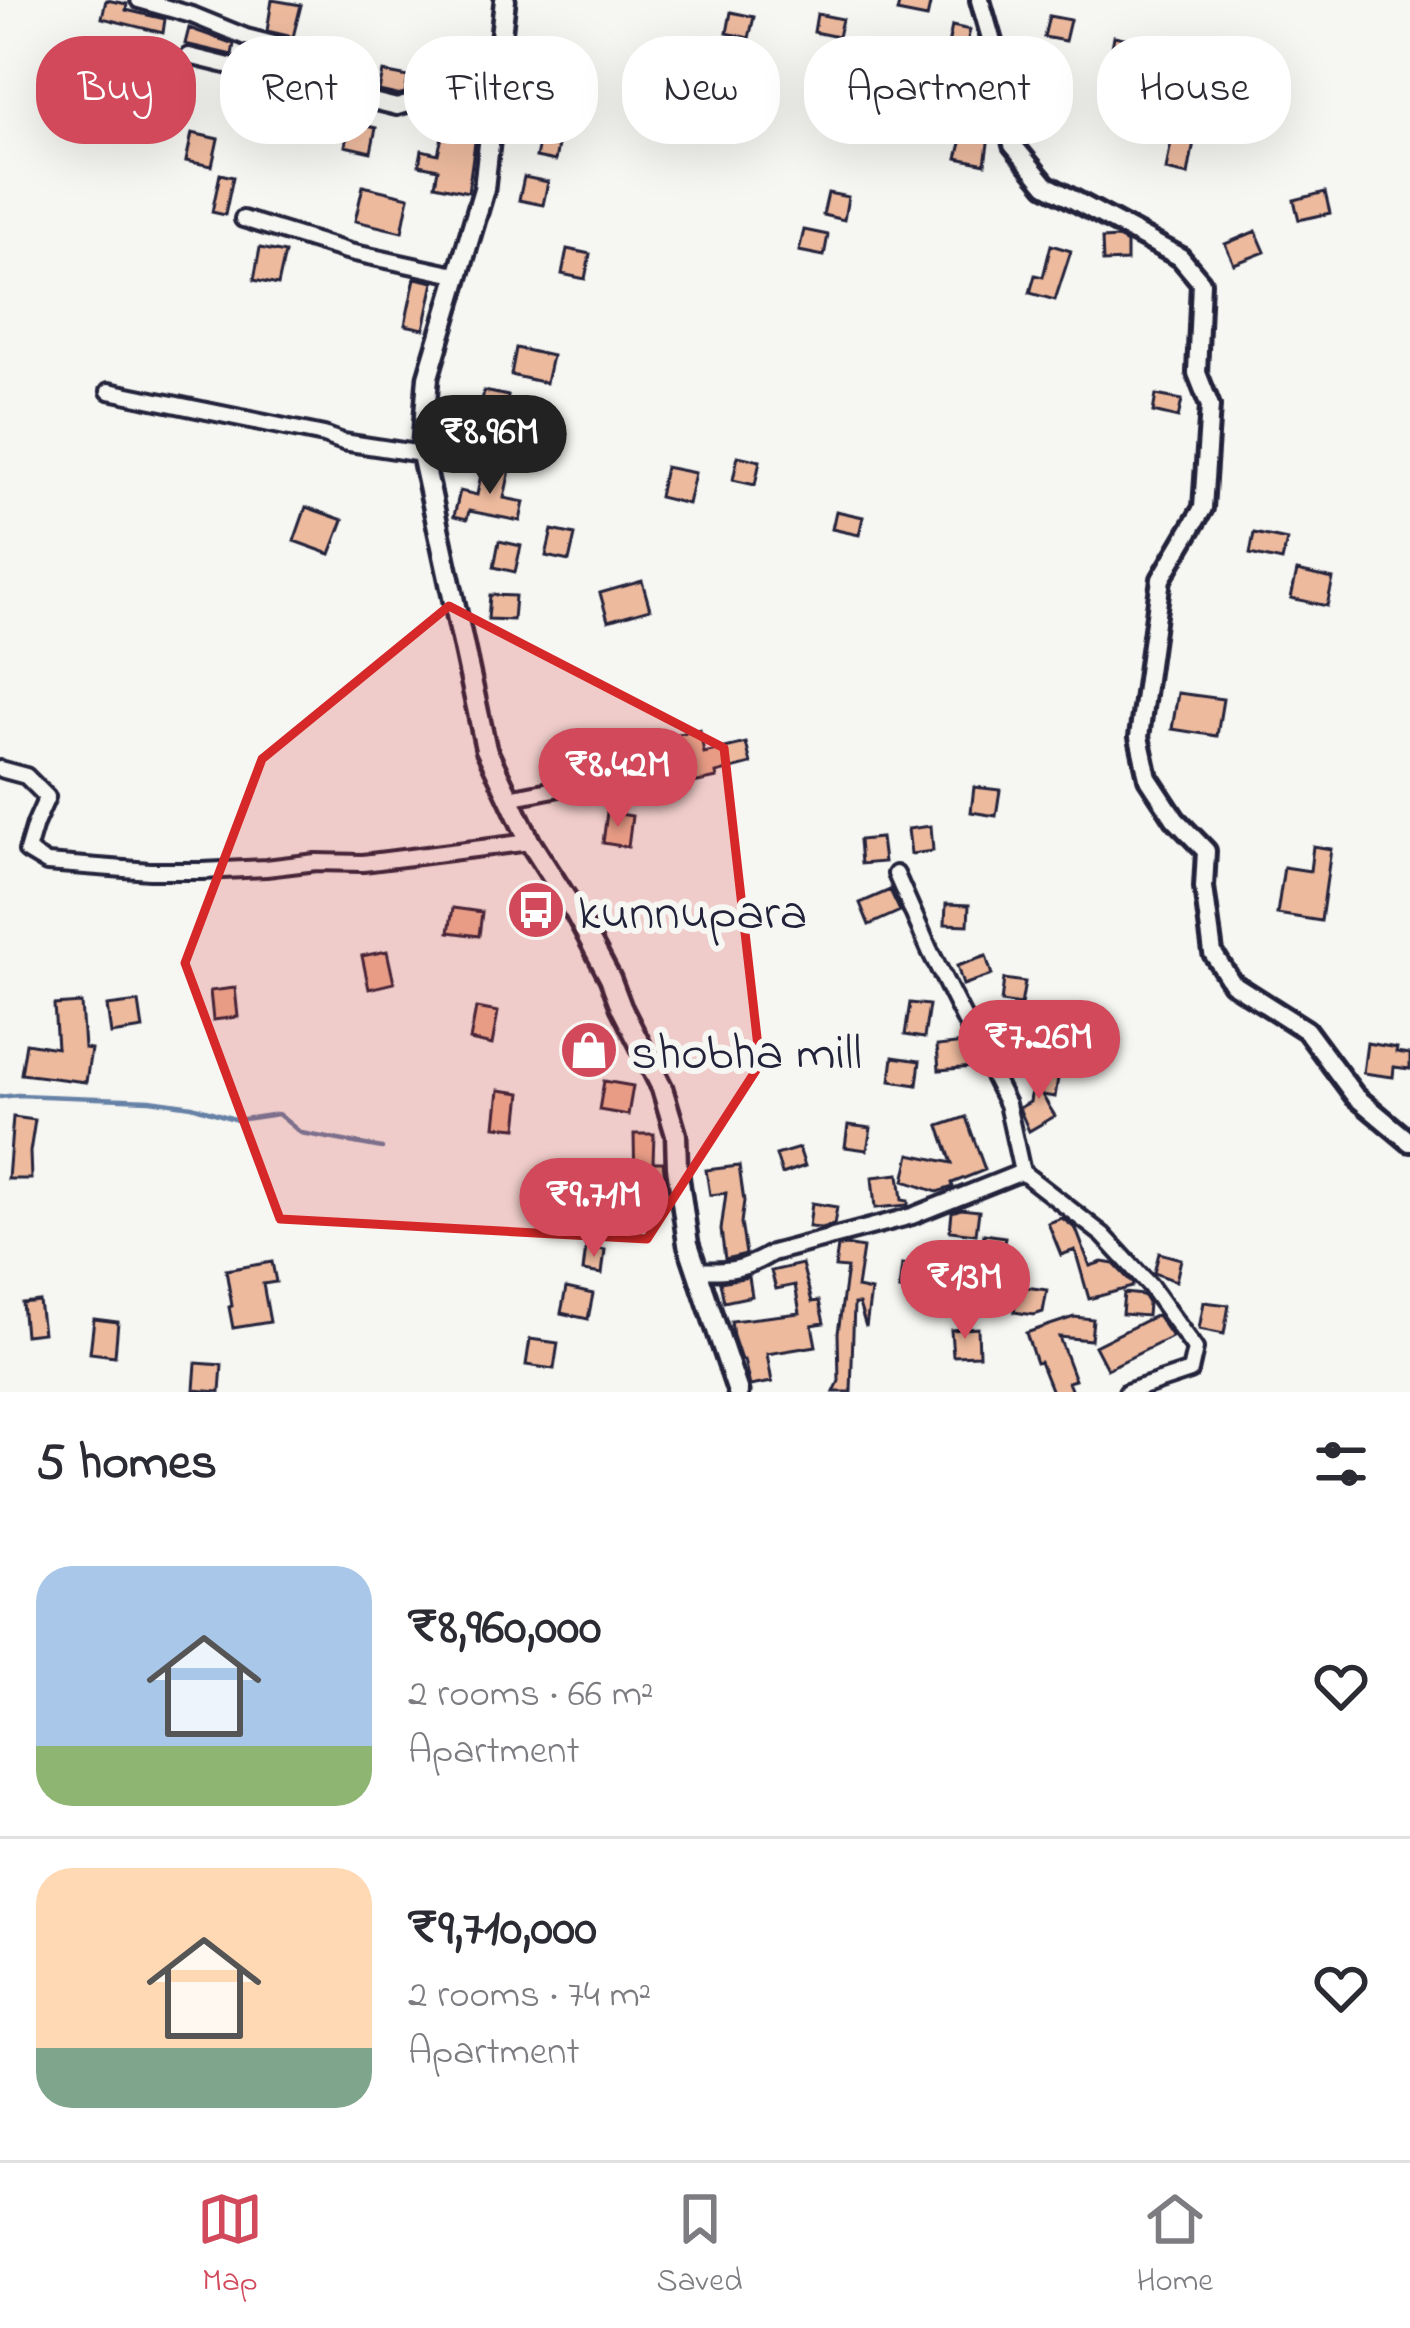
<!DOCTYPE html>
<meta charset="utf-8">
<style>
:root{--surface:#fff;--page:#f2f2f3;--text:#2b2b33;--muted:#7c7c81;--line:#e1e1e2;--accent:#d1495b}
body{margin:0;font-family:"Indie Flower",sans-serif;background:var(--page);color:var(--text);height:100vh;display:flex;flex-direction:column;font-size:45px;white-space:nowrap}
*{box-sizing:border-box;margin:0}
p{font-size:39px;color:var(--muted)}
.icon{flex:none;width:66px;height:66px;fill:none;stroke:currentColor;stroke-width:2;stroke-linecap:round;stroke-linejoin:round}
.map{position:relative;height:1392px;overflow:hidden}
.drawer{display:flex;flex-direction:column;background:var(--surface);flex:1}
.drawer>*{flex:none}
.top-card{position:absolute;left:36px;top:36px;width:1338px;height:108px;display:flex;gap:24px}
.price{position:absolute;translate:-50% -102px;padding:0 27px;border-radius:42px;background:var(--accent);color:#fff;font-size:39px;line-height:78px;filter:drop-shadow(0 3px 6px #0008)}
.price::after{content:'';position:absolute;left:50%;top:72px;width:36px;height:27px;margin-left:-18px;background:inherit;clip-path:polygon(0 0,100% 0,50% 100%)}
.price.selected{background:#222;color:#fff}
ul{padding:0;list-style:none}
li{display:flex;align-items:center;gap:36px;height:300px;padding:0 36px}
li+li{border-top:3px solid var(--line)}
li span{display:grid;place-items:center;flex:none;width:336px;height:240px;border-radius:36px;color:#555}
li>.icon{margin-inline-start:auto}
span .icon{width:144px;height:144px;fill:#fffc;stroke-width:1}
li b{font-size:51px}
h2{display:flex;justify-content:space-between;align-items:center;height:144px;padding:0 36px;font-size:51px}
.chip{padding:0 42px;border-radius:48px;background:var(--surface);box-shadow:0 12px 48px #0002;font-size:42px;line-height:108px}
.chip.selected{background:var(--accent);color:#fff}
.dock{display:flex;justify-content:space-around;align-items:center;height:168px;border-top:3px solid var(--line);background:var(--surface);font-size:33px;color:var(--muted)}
.dock a{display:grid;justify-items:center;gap:6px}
.dock .selected{color:var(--accent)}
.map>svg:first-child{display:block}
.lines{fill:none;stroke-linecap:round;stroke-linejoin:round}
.stream{stroke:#6681a6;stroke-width:4.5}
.building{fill:#edba9e;stroke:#22223b;stroke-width:3}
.minor-casing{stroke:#22223b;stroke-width:22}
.tertiary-casing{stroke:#22223b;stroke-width:26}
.secondary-casing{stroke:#22223b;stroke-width:27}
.minor{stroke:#f6f6f2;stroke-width:14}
.tertiary{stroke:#f6f6f2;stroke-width:16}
.secondary{stroke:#f6f6f2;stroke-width:18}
.marked{fill:#d62828;fill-opacity:0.2;stroke:#d62828;stroke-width:9;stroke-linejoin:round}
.labels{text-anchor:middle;stroke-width:12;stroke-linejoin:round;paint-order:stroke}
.poi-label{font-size:51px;fill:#22223b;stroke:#f6f6f2;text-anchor:start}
</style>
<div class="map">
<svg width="1410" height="1392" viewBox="0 0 1410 1392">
<rect width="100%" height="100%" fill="#f6f6f2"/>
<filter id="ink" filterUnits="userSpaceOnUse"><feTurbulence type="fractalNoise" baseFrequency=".00833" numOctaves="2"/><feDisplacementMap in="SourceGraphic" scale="24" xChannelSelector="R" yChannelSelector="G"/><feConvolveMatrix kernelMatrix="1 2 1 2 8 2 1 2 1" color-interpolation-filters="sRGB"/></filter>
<g filter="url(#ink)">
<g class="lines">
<path class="stream" d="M0 1097 17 1095 150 1100 192 1106 237 1120 278 1114 301 1133 382 1148"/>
</g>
<path class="building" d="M106 0 127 4 126 10 165 19 163 33 102 18Z
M272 0 301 5 293 37 267 31Z
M900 0H931L927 18 897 12Z
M731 12 754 17 749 38 727 33Z
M817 14 842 19 838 37 814 32Z
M1049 16 1070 20 1065 41 1044 37Z
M952 26 970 30 961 67 939 62 942 49 947 50Z
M189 28 234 44 232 55 185 44Z
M1114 36 1134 40 1129 63 1110 59Z
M161 67 189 73 183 98 155 92Z
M383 72 408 77 405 93 397 95 379 91Z
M544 93 567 97 555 161 536 157 545 116 539 115Z
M971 105 993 110 985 164 957 158Z
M1176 113 1203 119 1199 136H1195L1188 175 1166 170Z
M350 122 376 128 371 152 345 146Z
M444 128 476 135 468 192 435 185 438 169 419 165 422 150 438 154Z
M192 133 218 139 212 166 186 161Z
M220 174 233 177 225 215 212 212Z
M524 177 548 182 543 205 519 200Z
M363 186 409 197 402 232 355 221Z
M1325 192 1330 213 1299 220 1294 200Z
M828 193 848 197 844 220 823 215Z
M804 230 828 235 824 256 799 251Z
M1256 231 1265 252 1234 264 1225 244Z
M1118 238 1127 243V261L1103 262 1102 239Z
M1051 245 1071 251 1055 300 1030 293 1035 275 1043 277Z
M260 248 285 253 278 285 254 280Z
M567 249 590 254 585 279 562 274Z
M415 278 434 282 424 329 405 325Z
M516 348 552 356 546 383 511 375Z
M484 391 508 396 503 420 479 415Z
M1156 395 1182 400 1178 418 1153 412Z
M440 418 480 426 476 446 437 437Z
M738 456 760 461 755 485 733 480Z
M483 464 510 470 504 498 524 502 520 521 469 511 467 519 454 516 460 491 477 495Z
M665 467 695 473 688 504 659 497Z
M306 507 343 520 330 554 294 541Z
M836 511 863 517 859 535 832 529Z
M552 530 575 535 569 561 546 556Z
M1254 533 1287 540 1282 561 1250 554Z
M499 541 521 546 515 572 494 567Z
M1297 571 1333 579 1327 606 1291 598Z
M642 581 650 609 608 621 600 593Z
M490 595 515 596 513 620 488 619Z
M1178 693 1223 699 1217 736 1172 729Z
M700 730 704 753 746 743 751 764 716 773 717 778 693 783 687 751 665 755V758L590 769 588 748 630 743Z
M974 787 1000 790 996 816 971 812Z
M607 812 632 816 628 847 603 843Z
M931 826 933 851 911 854 908 829Z
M881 838 884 862 861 864 859 840Z
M1313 846 1331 849 1321 921 1277 914 1284 867 1310 871Z
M890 890 900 911 869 925 860 903Z
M946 904 969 905 968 925 945 924Z
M453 908 482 912 479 936 449 932Z
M387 951 394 983 369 989 362 956Z
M986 956 992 975 963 985 957 966Z
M1004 979 1025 982 1021 1005 1001 1002Z
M235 988 238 1017 213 1020 210 991Z
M139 1002 143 1029 111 1034 107 1006Z
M81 1003 84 1048 91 1049 86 1082 21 1074 26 1043 57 1048 54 1005Z
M910 1003 929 1005 924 1038 905 1035Z
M476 1008 498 1012 492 1045 470 1040Z
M964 1043 973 1067 939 1070 937 1046Z
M1367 1043 1397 1048 1396 1052 1410 1054V1069L1394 1067 1393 1077 1363 1073Z
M893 1057 920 1061 917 1085 890 1081Z
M1034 1074 1058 1078 1055 1097 1042 1095 1055 1116 1029 1131 1019 1108 1030 1102Z
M604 1081 633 1086 628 1115 599 1110Z
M499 1090 521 1093 517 1128 495 1126Z
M13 1117 35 1120 30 1152 31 1179H8Z
M966 1117 985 1170 952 1183 953 1187 937 1192 904 1181 910 1154 952 1163 939 1126Z
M848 1125 871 1128 867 1150 845 1147Z
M634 1134H654L653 1162H663L666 1185 635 1187Z
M799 1148 805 1166 782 1174 776 1155Z
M739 1166 744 1201 741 1223 746 1254 725 1259 721 1230 726 1193 710 1195 706 1170Z
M899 1174 902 1200 908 1201V1205L875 1208 872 1177Z
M548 1181 570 1185 564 1220 542 1216Z
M812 1203 837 1207 834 1225 821 1228 809 1227Z
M961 1209 979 1211 976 1234 950 1231 952 1212Z
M1062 1218 1076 1229 1090 1266 1102 1262 1114 1264 1133 1284 1132 1287 1089 1299 1075 1250 1061 1255 1048 1223Z
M984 1234 1005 1237 1000 1268 979 1264Z
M845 1245 863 1248 857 1288 871 1291 866 1327 859 1304H854L851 1392H834L839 1381 838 1333 847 1268 835 1267 838 1247Z
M586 1247 605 1250 602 1274 583 1271Z
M1159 1253 1181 1259 1176 1281 1154 1273Z
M272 1262 276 1282 263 1284 270 1322 233 1328 229 1307 232 1306 226 1270Z
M802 1264 812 1302 819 1301 824 1323 812 1325 816 1346 767 1354 772 1382 750 1386 744 1360H741L733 1336 731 1321 800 1313 795 1285 776 1289 771 1271Z
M902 1264 933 1268 930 1294 899 1290Z
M749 1277 752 1296 724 1302 720 1282Z
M1018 1286 1047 1290 1043 1312 1034 1315 1014 1312Z
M566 1288 593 1294 588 1319 561 1313Z
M1124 1293 1143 1295 1148 1303 1147 1316 1122 1314Z
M39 1301 43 1333 25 1335 22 1303Z
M1204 1302 1229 1305 1224 1334 1199 1329Z
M1157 1315 1172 1337 1107 1369 1095 1346Z
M1074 1317 1093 1319 1091 1340 1059 1337 1075 1380 1068 1382 1072 1392H1052L1040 1362 1036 1363 1026 1333Z
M94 1319 118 1322 115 1356 90 1353Z
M978 1328 979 1355 953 1356 951 1330Z
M530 1339 558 1343 554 1369 526 1365Z
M196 1363 222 1365 220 1392 194 1390Z"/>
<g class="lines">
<defs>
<path id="minor" d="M139 0 192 15 246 37 305 52 328 70 326 90
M189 56 397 107 496 78
M243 219 350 252 460 276
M109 391 324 435 343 442 422 454
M0 769 26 776 47 797 35 824 27 851 47 863 150 871H202L266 868 316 862 363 863 530 842
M509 798 661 768
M896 874 930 951 1007 1104 1022 1172
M696 1270C727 1272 745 1270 772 1253L912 1216 1022 1172 1103 1235 1150 1286 1195 1349 1190 1371 1127 1392"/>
<path id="tertiary" d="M980 0 995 52 1013 145 1046 185 1180 257 1201 282 1197 373 1210 406 1203 508 1161 579 1139 737 1148 778 1175 819 1206 851 1204 887 1213 953 1232 983 1306 1030 1355 1096 1410 1142"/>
<path id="secondary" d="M505 0 484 189 428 377 422 454 486 749 530 842 576 914 610 978 621 1007 662 1088 676 1135 677 1167 688 1244 738 1392"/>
</defs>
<use href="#minor" class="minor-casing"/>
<use href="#tertiary" class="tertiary-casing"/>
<use href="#secondary" class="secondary-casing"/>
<use href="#minor" class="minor"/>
<use href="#tertiary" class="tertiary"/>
<use href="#secondary" class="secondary"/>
</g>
</g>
<path class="marked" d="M449 606 724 748 760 1064 647 1239 280 1219 185 963 262 759Z"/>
<defs>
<symbol id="bus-disc" viewBox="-11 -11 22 22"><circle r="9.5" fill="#d1495b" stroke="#f6f6f2"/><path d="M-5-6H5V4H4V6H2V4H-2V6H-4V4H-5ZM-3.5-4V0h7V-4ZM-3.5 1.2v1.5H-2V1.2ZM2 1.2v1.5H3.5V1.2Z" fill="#fff"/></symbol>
<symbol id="shop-disc" viewBox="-11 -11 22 22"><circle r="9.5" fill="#d1495b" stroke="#f6f6f2"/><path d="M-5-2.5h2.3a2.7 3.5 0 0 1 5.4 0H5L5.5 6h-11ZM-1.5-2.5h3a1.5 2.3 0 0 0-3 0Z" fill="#fff"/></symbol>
</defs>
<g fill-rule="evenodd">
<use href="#bus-disc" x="503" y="877" width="66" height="66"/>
<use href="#shop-disc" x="556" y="1017" width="66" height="66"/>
</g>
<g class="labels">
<g class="poi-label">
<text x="578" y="928">kunnupara</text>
<text x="631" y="1068">shobha mill</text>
</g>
</g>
</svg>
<b class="price selected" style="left:490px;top:497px">₹8.96M</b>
<b class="price" style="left:618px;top:830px">₹8.42M</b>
<b class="price" style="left:1039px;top:1102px">₹7.26M</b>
<b class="price" style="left:594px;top:1260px">₹9.71M</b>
<b class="price" style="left:965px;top:1342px">₹13M</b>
<div class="top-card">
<a class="chip selected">Buy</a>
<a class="chip">Rent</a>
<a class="chip">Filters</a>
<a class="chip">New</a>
<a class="chip">Apartment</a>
<a class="chip">House</a>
</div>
</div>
<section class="drawer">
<h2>5 homes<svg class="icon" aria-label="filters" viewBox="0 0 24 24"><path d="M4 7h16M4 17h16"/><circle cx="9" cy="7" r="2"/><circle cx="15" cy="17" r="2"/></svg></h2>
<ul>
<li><span style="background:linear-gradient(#a9c7e8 75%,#8fb573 0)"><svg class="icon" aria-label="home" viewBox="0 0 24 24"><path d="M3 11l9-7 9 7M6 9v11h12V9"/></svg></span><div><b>₹8,960,000</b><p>2 rooms · 66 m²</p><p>Apartment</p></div><svg class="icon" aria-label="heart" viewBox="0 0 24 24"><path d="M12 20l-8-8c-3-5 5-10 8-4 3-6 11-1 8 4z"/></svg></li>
<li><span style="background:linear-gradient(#ffd9b3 75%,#7fa58c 0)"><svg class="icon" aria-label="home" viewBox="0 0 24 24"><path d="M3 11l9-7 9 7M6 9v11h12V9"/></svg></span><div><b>₹9,710,000</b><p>2 rooms · 74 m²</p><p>Apartment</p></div><svg class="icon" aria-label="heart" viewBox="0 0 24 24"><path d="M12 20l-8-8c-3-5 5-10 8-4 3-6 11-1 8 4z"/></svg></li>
</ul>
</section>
<nav class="dock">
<a class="selected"><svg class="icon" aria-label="map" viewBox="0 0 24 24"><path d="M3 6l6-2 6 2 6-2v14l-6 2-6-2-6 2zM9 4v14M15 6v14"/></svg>Map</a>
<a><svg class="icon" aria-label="saved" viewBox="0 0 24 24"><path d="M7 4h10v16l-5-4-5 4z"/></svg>Saved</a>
<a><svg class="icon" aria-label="home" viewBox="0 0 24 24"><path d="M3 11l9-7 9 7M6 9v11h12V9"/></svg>Home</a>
</nav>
